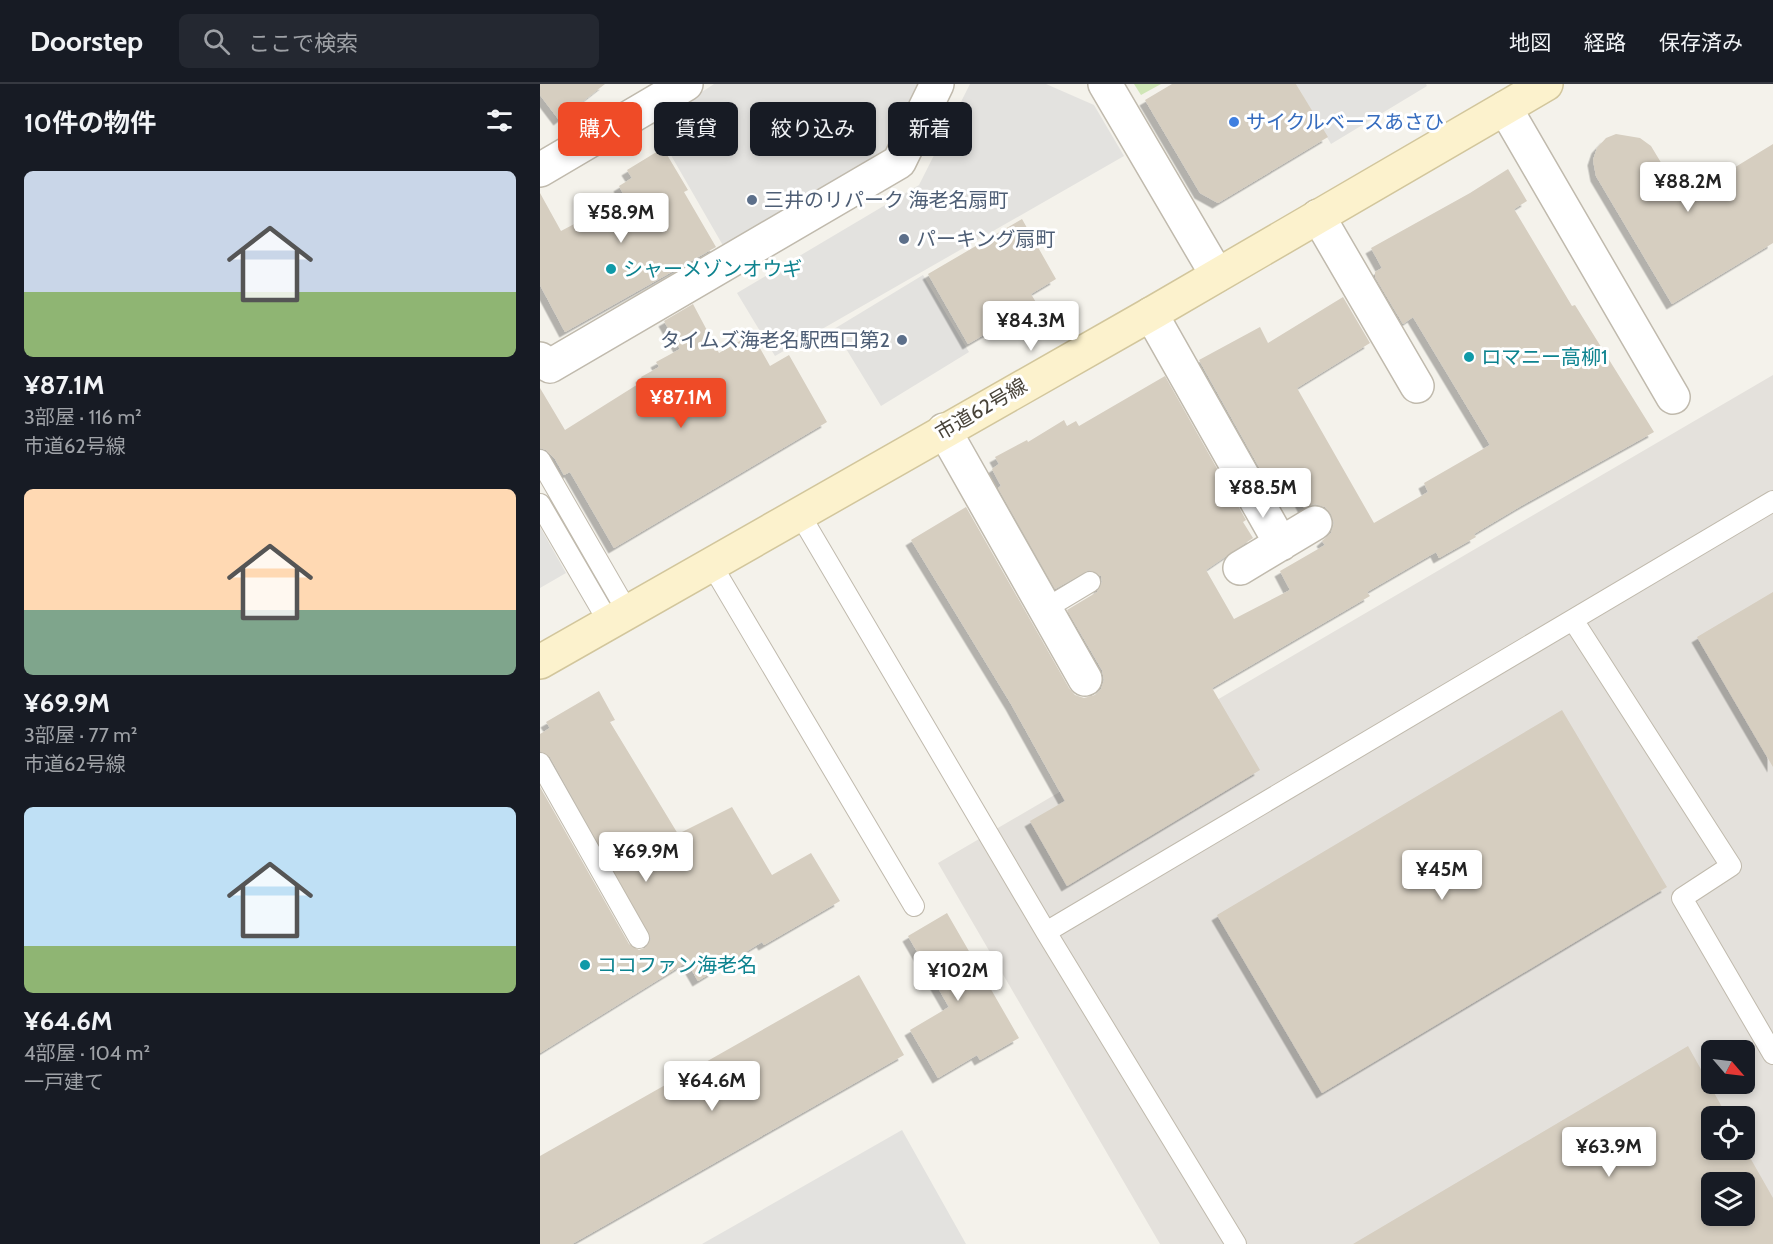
<!DOCTYPE html>
<html lang="ja">
<meta charset="utf-8">
<style>
:root{--surface:#171b24;--page:#242831;--text:#f1f3f6;--muted:#9ea1a6;--line:#363941;--accent:#ef4b27}
body{margin:0;font-family:Cabin,"Noto Sans JP",sans-serif;background:var(--page);color:var(--text);height:100vh;display:flex;flex-direction:column;font-size:22px;white-space:nowrap}
*{box-sizing:border-box;margin:0}
p{font-size:20px;color:var(--muted)}
.icon{flex:none;width:33px;height:33px;fill:none;stroke:currentColor;stroke-width:2;stroke-linecap:round;stroke-linejoin:round}
.map{position:relative;flex:1;overflow:hidden}
.panel{display:flex;flex-direction:column;background:var(--surface);width:540px}
.panel>*{flex:none}
.banner{position:absolute;left:18px;top:18px;width:570px;height:54px;display:flex;gap:12px}
.needle{width:39px;rotate:118deg}
.buttons{position:absolute;left:1161px;top:956px;display:grid;gap:12px}
.buttons a{display:grid;place-items:center;width:54px;height:54px;border-radius:9px;background:var(--surface);box-shadow:0 3px 9px #0003;font-size:30px}
.price{position:absolute;translate:-50% -51px;padding:0 14px;border-radius:6px;background:#fff;color:#222;font-size:20px;line-height:39px;filter:drop-shadow(0 2px 3px #0008)}
.price::after{content:'';position:absolute;left:50%;top:36px;width:18px;height:14px;margin-left:-9px;background:inherit;clip-path:polygon(0 0,100% 0,50% 100%)}
.price.current{background:var(--accent);color:#fff}
ul{padding:0;list-style:none}
li{display:grid;align-content:center;gap:12px;height:318px;padding:0 24px}
li span{display:grid;place-items:center;height:186px;border-radius:9px;color:#555}
li>.icon{margin-inline-start:auto}
span .icon{width:108px;height:108px;fill:#fffc;stroke-width:1}
li b{font-size:26px}
h2{display:flex;justify-content:space-between;align-items:center;height:72px;padding:0 24px;font-size:26px}
.chip{padding:0 21px;border-radius:9px;background:var(--surface);box-shadow:0 3px 9px #0003;font-size:21px;line-height:54px}
.chip.current{background:var(--accent);color:#fff}
header{display:flex;align-items:center;gap:36px;box-sizing:border-box;height:84px;padding:0 30px;background:var(--surface);border-bottom:2px solid var(--line)}
header strong{font-size:28px}
nav{display:flex;gap:33px;margin-inline-start:auto;font-size:21px}
.search{width:420px;height:54px;background:var(--page);display:flex;align-items:center;gap:15px;box-sizing:border-box;padding:0 21px;border-radius:9px;color:var(--muted);font-size:22px}
main{display:flex;flex:1;min-height:0}
.map>svg:first-child{display:block}
.industrial{fill:#e4e1dc;fill-rule:evenodd}
.green{fill:#cfe6b6}
.parking{fill:#e3e2df}
.building{fill:#d6cec0;fill-rule:evenodd;filter:url(#shadow)}
.lines{fill:none;stroke-linecap:round;stroke-linejoin:round}
.lane-casing{stroke:#c0baad;stroke-width:22}
.street-casing{stroke:#c0baad;stroke-width:36}
.secondary-casing{stroke:#d2c69c;stroke-width:36}
.lane{stroke:#fff;stroke-width:20}
.street{stroke:#fff;stroke-width:33}
.secondary{stroke:#fcf2cd;stroke-width:33}
.shop-dot{fill:#3f7fe0;stroke:#fff;stroke-width:2}
.service-dot{fill:#5c6f8a;stroke:#fff;stroke-width:2}
.culture-dot{fill:#0f9aa8;stroke:#fff;stroke-width:2}
.labels{text-anchor:middle;stroke-width:6;stroke-linejoin:round;paint-order:stroke}
.shop-label{font-size:20px;fill:#366cbe;stroke:#fff;text-anchor:start}
.service-label{font-size:20px;fill:#4e5e75;stroke:#fff;text-anchor:start}
.culture-label{font-size:20px;fill:#0d838f;stroke:#fff;text-anchor:start}
.street-label{font-size:20px;fill:#484339;stroke:#fff}
</style>
<header>
<strong>Doorstep</strong>
<div class="search"><svg class="icon" aria-label="search" viewBox="0 0 24 24"><circle cx="10" cy="10" r="6"/><path d="M15 15l6 6"/></svg>ここで検索</div>
<nav><a>地図</a><a>経路</a><a>保存済み</a></nav>
</header>
<main>
<section class="panel">
<h2>10件の物件<svg class="icon" aria-label="filters" viewBox="0 0 24 24"><path d="M4 7h16M4 17h16"/><circle cx="9" cy="7" r="2"/><circle cx="15" cy="17" r="2"/></svg></h2>
<ul>
<li><span style="background:linear-gradient(#c9d6e8 65%,#8fb573 0)"><svg class="icon" aria-label="home" viewBox="0 0 24 24"><path d="M3 11l9-7 9 7M6 9v11h12V9"/></svg></span><div><b>¥87.1M</b><p>3部屋 · 116 m²</p><p>市道62号線</p></div></li>
<li><span style="background:linear-gradient(#ffd9b3 65%,#7fa58c 0)"><svg class="icon" aria-label="home" viewBox="0 0 24 24"><path d="M3 11l9-7 9 7M6 9v11h12V9"/></svg></span><div><b>¥69.9M</b><p>3部屋 · 77 m²</p><p>市道62号線</p></div></li>
<li><span style="background:linear-gradient(#bfe0f5 75%,#8fb573 0)"><svg class="icon" aria-label="home" viewBox="0 0 24 24"><path d="M3 11l9-7 9 7M6 9v11h12V9"/></svg></span><div><b>¥64.6M</b><p>4部屋 · 104 m²</p><p>一戸建て</p></div></li>
</ul>
</section>
<div class="map">
<svg width="1233" height="1160" viewBox="0 0 1233 1160">
<defs>
<filter id="shadow"><feDropShadow dx="-5.5" dy="5.5" stdDeviation="0" flood-color="#0004"/></filter>
</defs>
<rect width="100%" height="100%" fill="#f4f2eb"/>
<path class="industrial" d="M1233 291V1160H620L398 779ZM1172 966H1204V999H1172ZM1172 1032H1204V1065H1172ZM1172 1098H1204V1131H1172Z"/>
<path class="green" d="M594 0H621L601 11Z"/>
<path class="parking" d="M174 0H381L349 66 185 165 113 40Z
M430 0H506L554 21 584 72 235 272 197 209 379 101Z
M756 0H886L887 2 791 60Z
M383 191 429 268 341 322 294 245Z
M0 443 26 489 0 504Z
M362 1046 426 1160H162Z"/>
<path class="building" d="M0 0H65L19 36 0 11Z
M632 0H756L788 53 678 119 660 109 605 16Z
M1076 50 1100 54 1111 62 1143 115 1233 60V159L1132 220 1056 92 1053 76 1057 64 1066 54Z
M123 64 148 106 144 108 176 163 25 248 0 201V109L21 147 85 113 79 102 92 94 87 86Z
M968 85 987 117 974 125 1032 222 1035 221 1114 348 981 422 934 450 936 453 899 474 896 468 827 508 830 512 672 604 720 686 527 802 490 737 525 717 471 620 371 456 426 423 529 604 535 611 544 614 555 611 561 605 564 596 562 586 527 526 557 508 562 498 561 492 549 486 515 505 458 404 461 402 452 385 459 380 455 373 487 356 488 358 524 336 527 342 536 337 539 342 625 292 706 436 703 438 713 454 666 486 694 535 750 506 740 487 785 461 782 457 791 449 794 439 791 430 785 423 775 420 764 424 755 407 738 417 659 276 720 243 728 259 803 213 830 259 757 304 834 439 888 408 884 399 950 361 873 233 863 240 835 193V188L842 184 831 164 930 109Z
M482 135 516 195 491 210 497 220 428 260 388 190Z
M153 220 179 269 212 250 230 282 249 271 287 338 74 464 30 388 24 391 15 375 6 366 0 364V304L25 346 103 297 101 293 119 283 116 278 140 265 124 237Z
M1233 508V683L1157 553Z
M59 607 75 636 70 638 138 750 192 723 232 791 271 769 300 817 224 861 222 858 158 897 147 878 0 969V703L89 860 99 866 105 864 111 855 10 673 0 667V650L10 644 6 638Z
M1022 626 1127 803 782 1009 677 831Z
M407 829 479 954 440 976 437 971 398 994 370 946 409 923 368 852Z
M319 891 364 971 32 1160H0V1072Z
M1148 962 1187 1032H1172V1065L1204 1063 1233 1114V1160H813ZM1172 1098H1204V1131H1172Z"/>
<g class="lines">
<defs>
<path id="lane" d="M0 376 87 527
M0 420 68 537
M259 429 506 848 696 1160
M170 478 374 822
M505 525 550 498
M1033 536 1191 782 1142 814 1233 970
M0 679 99 854
M506 848 1233 417"/>
<path id="street" d="M565 0 677 191
M965 24 1133 313
M0 86 146 0
M778 132 877 302
M611 230 741 460
M0 275 10 282 359 78 397 0
M404 346 545 595
M700 484 775 439"/>
<path id="secondary" d="M0 578 611 230 1006 0"/>
</defs>
<use href="#lane" class="lane-casing"/>
<use href="#street" class="street-casing"/>
<use href="#secondary" class="secondary-casing"/>
<use href="#lane" class="lane"/>
<use href="#street" class="street"/>
<use href="#secondary" class="secondary"/>
</g>
<circle class="shop-dot" cx="694" cy="38" r="6"/>
<g class="service-dot">
<circle cx="212" cy="116" r="6"/>
<circle cx="364" cy="155" r="6"/>
<circle cx="362" cy="256" r="6"/>
</g>
<g class="culture-dot">
<circle cx="71" cy="185" r="6"/>
<circle cx="929" cy="273" r="6"/>
<circle cx="45" cy="881" r="6"/>
</g>
<g class="labels">
<g class="shop-label">
<text x="706" y="45">サイクルベースあさひ</text>
</g>
<g class="service-label">
<text x="224" y="123">三井のリパーク 海老名扇町</text>
<text x="376" y="162">パーキング扇町</text>
<text x="350" y="263" text-anchor="end">タイムズ海老名駅西口第2</text>
</g>
<g class="culture-label">
<text x="83" y="192">シャーメゾンオウギ</text>
<text x="941" y="280">ロマニー高柳1</text>
<text x="57" y="888">ココファン海老名</text>
</g>
<g class="street-label">
<text transform="translate(441 325) rotate(-30)" y="7">市道62号線</text>
</g>
</g>
</svg>
<div class="buttons">
<a><svg class="needle" viewBox="-14 -14 28 28"><path d="M0-13l5 13h-10z" fill="#e53935"/><path d="M0 13l5-13h-10z" fill="#9ea1a6"/></svg></a>
<a><svg class="icon" aria-label="locate" viewBox="0 0 24 24"><circle cx="12" cy="12" r="6"/><path d="M12 2v4M12 18v4M2 12h4M18 12h4"/></svg></a>
<a><svg class="icon" aria-label="layers" viewBox="0 0 24 24"><path d="M12 4l9 5-9 5-9-5zM3 14l9 5 9-5"/></svg></a>
</div>
<b class="price" style="left:1148px;top:129px">¥88.2M</b>
<b class="price" style="left:81px;top:160px">¥58.9M</b>
<b class="price" style="left:491px;top:268px">¥84.3M</b>
<b class="price current" style="left:141px;top:345px">¥87.1M</b>
<b class="price" style="left:723px;top:435px">¥88.5M</b>
<b class="price" style="left:106px;top:799px">¥69.9M</b>
<b class="price" style="left:902px;top:817px">¥45M</b>
<b class="price" style="left:418px;top:918px">¥102M</b>
<b class="price" style="left:172px;top:1028px">¥64.6M</b>
<b class="price" style="left:1069px;top:1094px">¥63.9M</b>
<div class="banner">
<a class="chip current">購入</a>
<a class="chip">賃貸</a>
<a class="chip">絞り込み</a>
<a class="chip">新着</a>
</div>
</div>
</main>
